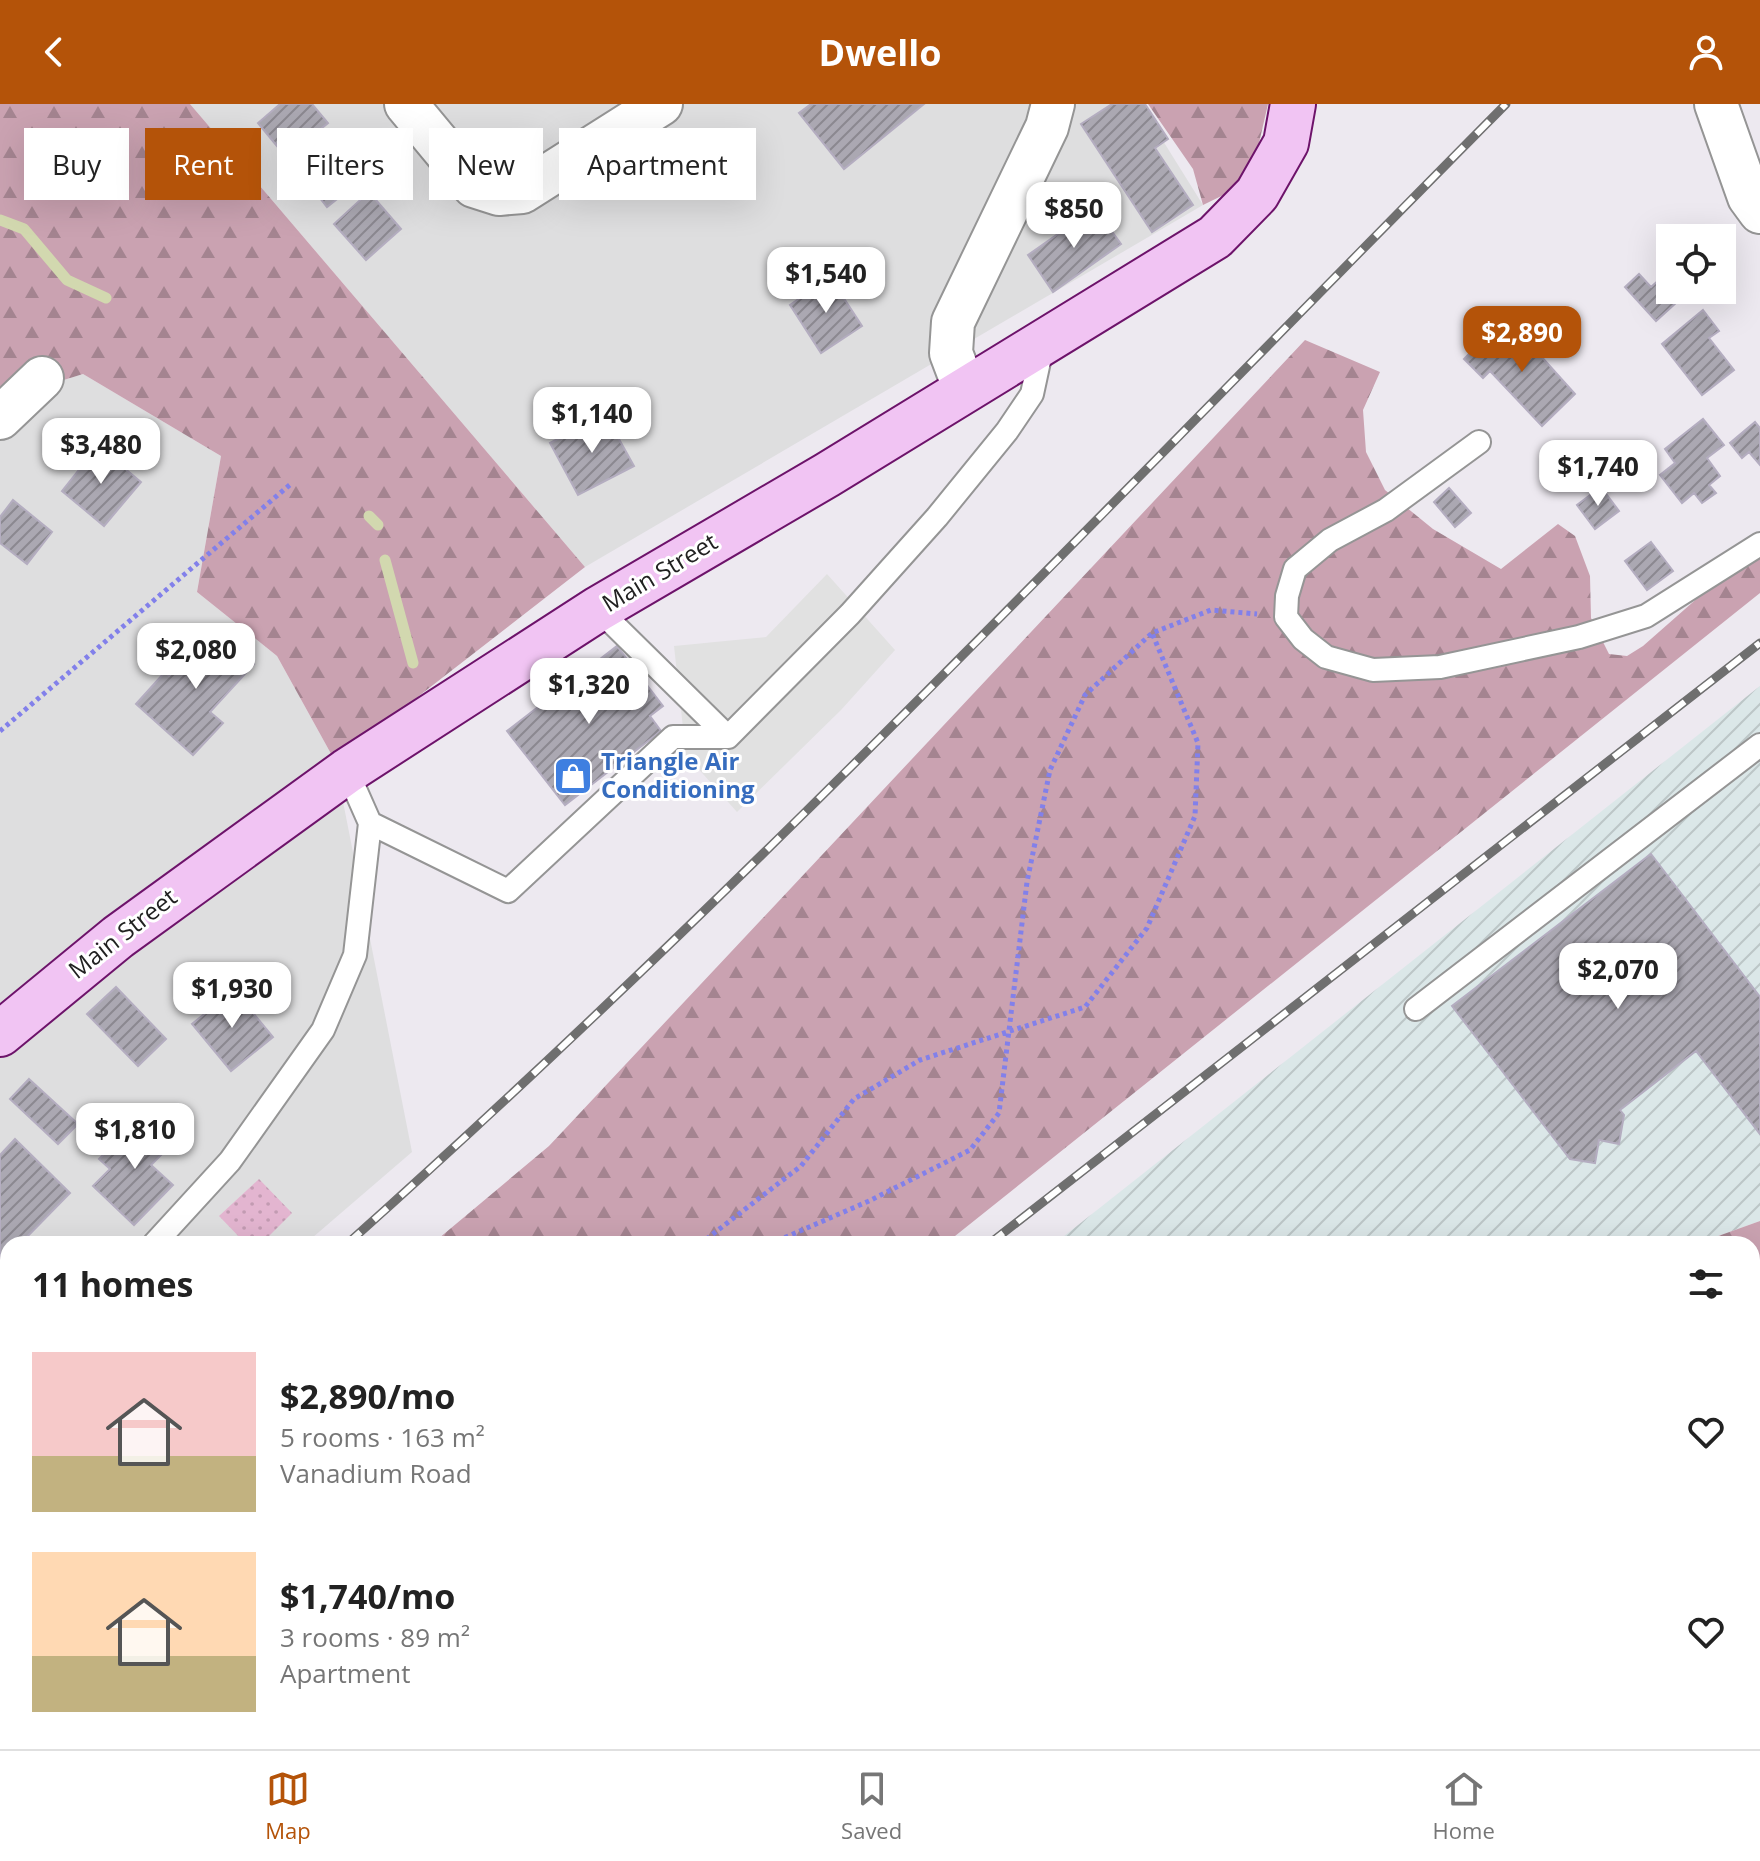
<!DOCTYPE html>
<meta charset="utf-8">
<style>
:root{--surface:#fff;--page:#f6f6f6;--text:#222;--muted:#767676;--line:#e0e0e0;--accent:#b45309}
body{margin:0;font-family:"Open Sans",sans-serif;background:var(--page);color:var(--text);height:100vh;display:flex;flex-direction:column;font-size:30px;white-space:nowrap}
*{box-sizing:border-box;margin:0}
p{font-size:26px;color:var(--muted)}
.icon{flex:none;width:44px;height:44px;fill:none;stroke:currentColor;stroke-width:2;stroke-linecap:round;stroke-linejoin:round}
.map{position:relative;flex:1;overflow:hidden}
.sheet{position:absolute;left:0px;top:1132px;width:1760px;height:514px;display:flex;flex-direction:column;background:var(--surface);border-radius:24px 24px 0 0;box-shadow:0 8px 32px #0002}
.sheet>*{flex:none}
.banner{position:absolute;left:24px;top:24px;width:800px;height:72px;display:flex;gap:16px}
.controls{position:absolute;left:1656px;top:120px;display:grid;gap:16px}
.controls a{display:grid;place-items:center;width:80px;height:80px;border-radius:0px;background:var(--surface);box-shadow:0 8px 32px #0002;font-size:40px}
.price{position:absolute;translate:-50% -68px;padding:0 18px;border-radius:16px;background:#fff;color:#222;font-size:26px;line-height:52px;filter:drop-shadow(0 2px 4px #0008)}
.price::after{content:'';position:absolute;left:50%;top:48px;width:24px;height:18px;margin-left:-12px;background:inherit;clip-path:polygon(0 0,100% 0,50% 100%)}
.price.current{background:var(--accent);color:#fff}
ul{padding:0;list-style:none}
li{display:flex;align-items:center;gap:24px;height:200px;padding:0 32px}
li span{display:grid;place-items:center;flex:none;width:224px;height:160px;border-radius:0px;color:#555}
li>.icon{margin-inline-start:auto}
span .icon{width:96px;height:96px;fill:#fffc;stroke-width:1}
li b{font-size:34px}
h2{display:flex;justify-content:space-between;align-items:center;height:96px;padding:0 32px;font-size:34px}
.tag{padding:0 28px;border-radius:0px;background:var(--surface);box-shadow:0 8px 32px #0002;font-size:28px;line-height:72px}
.tag.current{background:var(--accent);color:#fff}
header{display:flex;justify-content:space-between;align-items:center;height:104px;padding:0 32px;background:var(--accent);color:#fff;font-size:36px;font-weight:700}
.dock{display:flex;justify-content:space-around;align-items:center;height:112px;border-top:2px solid var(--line);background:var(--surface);font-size:22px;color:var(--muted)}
.dock a{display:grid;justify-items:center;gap:4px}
.dock .current{color:var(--accent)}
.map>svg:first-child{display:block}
.residential{fill:#dededf}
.industrial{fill:url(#industrial-furrows)}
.grass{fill:url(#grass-tufts)}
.forest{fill:url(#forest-firs)}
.garden{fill:url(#garden-dots)}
.parking{fill:#e1e1e1}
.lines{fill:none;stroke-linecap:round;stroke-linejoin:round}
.stream{stroke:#d2d8af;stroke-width:11}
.building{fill:url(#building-hatch);stroke:#b4adc0;stroke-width:2}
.lane-casing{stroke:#959595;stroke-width:26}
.street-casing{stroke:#959595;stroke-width:46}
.secondary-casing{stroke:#6d136a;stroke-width:48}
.path{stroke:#8280ea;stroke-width:5;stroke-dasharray:4 4;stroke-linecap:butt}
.lane{stroke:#fff;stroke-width:22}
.street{stroke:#fff;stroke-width:42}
.secondary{stroke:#f1c4f3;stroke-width:44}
.rail-casing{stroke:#6f6f6f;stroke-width:9}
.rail{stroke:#fff;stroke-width:6;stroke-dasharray:18;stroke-linecap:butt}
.labels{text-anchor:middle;stroke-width:6;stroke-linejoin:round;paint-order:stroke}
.street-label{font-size:24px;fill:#212121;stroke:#fff}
.shop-label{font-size:24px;font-weight:bold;fill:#366cbe;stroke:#fff;text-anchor:start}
</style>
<header><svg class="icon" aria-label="back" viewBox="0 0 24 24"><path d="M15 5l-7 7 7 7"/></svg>Dwello<svg class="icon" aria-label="person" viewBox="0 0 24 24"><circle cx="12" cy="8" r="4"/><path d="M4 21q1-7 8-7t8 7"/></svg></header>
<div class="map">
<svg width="1760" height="1645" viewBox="0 0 1760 1645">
<defs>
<pattern id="industrial-furrows" width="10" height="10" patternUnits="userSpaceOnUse" patternTransform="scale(2)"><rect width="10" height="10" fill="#dbe7e8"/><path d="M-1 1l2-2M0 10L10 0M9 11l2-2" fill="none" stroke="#bcc6c7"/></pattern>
<pattern id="grass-tufts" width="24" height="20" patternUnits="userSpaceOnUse" patternTransform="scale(2)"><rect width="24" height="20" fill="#e3b5d0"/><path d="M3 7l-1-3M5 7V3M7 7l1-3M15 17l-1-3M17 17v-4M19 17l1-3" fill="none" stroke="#c29bb2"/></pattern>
<pattern id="forest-firs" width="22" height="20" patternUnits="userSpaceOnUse" patternTransform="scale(2)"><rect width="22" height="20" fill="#caa2b1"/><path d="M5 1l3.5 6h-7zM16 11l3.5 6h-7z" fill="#a48490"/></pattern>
<pattern id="garden-dots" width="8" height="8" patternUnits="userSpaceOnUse" patternTransform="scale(2)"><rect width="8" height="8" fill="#e3b5d0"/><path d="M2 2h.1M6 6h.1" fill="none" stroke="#c29bb2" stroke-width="1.8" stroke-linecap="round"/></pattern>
<pattern id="building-hatch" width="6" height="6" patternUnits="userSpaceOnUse" patternTransform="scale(2)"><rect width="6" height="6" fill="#aba8b2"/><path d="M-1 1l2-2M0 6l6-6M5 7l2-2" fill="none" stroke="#8b8890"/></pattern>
</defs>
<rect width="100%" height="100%" fill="#ede9f0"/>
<path class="residential" d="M190 0H1140L1203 101 585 463Z
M83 270 221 352 197 488 277 552 335 657 412 1048 305 1140H8V1396L0 1401V296Z"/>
<path class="industrial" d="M1760 582V1117L1696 1140H1054Z"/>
<path class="grass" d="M892 1638H1265L1271 1645H880Z
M1501 1638H1611L1610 1645H1503Z"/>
<path class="forest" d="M0 0H190L585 463 335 657 277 552 197 488 221 352 83 270 0 296Z
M1148 0H1268L1250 78 1203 101 1193 65Z
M1305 236 1380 268 1363 306 1366 348 1385 386 1433 425 1501 465 1558 420 1575 432 1590 472 1591 514 1609 550 1627 552 1643 542 1701 491 1728 449 1760 429V489L945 1140H432L549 1042Z
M1760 1117V1175L1752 1178V1140H1696Z
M1760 1241V1645H1610L1611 1638H1752V1244Z
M8 1483V1638H308L298 1645H0V1489Z
M363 1638H481L474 1645H354Z
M536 1638H892L880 1645H528Z
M1265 1638H1501L1503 1645H1271Z"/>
<path class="garden" d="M259 1075 292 1109 261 1140H246L219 1112Z"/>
<path class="parking" d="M827 470 895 546 841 606 737 708 686 651 674 542 766 533Z"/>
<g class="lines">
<path class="stream" d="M0 116 24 125 67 176 106 194
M369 412 378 421
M385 456 413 559"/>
</g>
<path class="building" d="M280 0H312L328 19 286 53 258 19Z
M811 0H924L844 65 799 9Z
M1112 0H1145L1168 35 1155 44 1193 101 1152 128 1081 20Z
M331 39 361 76 327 103 298 66Z
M369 88 401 125 366 156 334 120Z
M1095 104 1121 140 1053 188 1028 151Z
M1670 166V186L1689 187 1656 217 1625 183 1639 170 1651 183Z
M830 173 862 222 821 249 790 201Z
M1703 206 1719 227 1709 234 1734 266 1702 291 1662 240Z
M1513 221 1575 290 1542 322 1490 267 1483 274 1464 255 1482 237 1489 244Z
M605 310 634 362 578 391 550 339Z
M1703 315 1724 341 1707 354 1720 372 1709 381 1716 389 1702 399 1694 389 1682 399 1660 371 1675 359 1665 345Z
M1755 318 1760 324V361L1749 348 1742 354 1730 339Z
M98 342 141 378 104 422 62 387Z
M1601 383 1619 407 1595 425 1577 401Z
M1449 384 1471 409 1455 423 1434 398Z
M13 396 52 428 27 460 0 439V413Z
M1651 438 1673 467 1647 486 1625 457Z
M213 524 254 560 210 608 223 619 193 651 136 600 165 568 169 572Z
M617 542 663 602 650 612 661 627 565 701 507 627Z
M1651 750 1760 893V1030L1696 947 1620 1006 1624 1011 1619 1040 1599 1036 1595 1059 1570 1055 1452 902Z
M116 883 166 935 138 962 87 910Z
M234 886 273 933 231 967 192 920Z
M29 975 78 1020 58 1040 10 995Z
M142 1011 172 1040 151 1061 173 1081 134 1121 93 1082 110 1065 99 1055Z
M15 1035 70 1089 20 1140H8V1153L2 1158 0 1156V1051Z"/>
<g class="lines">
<defs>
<path id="lane" d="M1479 338 1386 406 1330 436 1295 465 1287 492 1286 513 1303 535 1326 553 1373 566 1440 563 1579 533 1646 512 1760 440
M598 505 728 633
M370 719 508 787 673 633H728L850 510 937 413 1007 327 1032 290 1043 239
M1416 905 1760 641
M154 1140 230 1057 323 926 355 851 370 719 347 667
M0 1294 8 1286"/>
<path id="street" d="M406 0 474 82 499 90 522 88 661 0
M1716 0 1749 93 1760 108
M965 286 951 249 953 218 1047 23 1053 0
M0 314 42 274"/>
<path id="secondary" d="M0 930 118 833 347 667 598 505 827 371 1215 133 1257 90 1286 39 1293 0"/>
</defs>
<use href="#lane" class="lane-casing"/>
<use href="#street" class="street-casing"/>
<use href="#secondary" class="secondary-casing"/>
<path class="path" d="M0 627 292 379
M700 1140 801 1062 854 995 920 956 1085 903 1147 824 1195 712 1198 639 1152 529
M770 1140 869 1097 970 1046 999 1009 1027 778 1050 666 1085 591 1152 529 1211 506 1257 510
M23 1645 38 1638
M718 1645 729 1638"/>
<use href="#lane" class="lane"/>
<use href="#street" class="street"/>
<use href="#secondary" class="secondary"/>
<defs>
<path id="rail" d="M347 1140C752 779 1124 385 1506 0
M989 1140 1760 539
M0 1429 8 1423
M338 1645 347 1638"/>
</defs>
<use href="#rail" class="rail-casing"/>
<use href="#rail" class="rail"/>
</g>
<defs>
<symbol id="shop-square" viewBox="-11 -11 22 22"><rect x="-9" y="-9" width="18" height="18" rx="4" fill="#3f7fe0" stroke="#fff"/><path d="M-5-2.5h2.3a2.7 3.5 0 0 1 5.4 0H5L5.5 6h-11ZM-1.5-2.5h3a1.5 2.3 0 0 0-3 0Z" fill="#fff"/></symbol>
</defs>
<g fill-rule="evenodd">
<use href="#shop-square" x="551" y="650" width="44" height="44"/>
</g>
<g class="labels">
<g class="street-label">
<text transform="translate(660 469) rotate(-31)" y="8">Main Street</text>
<text transform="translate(123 830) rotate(-38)" y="8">Main Street</text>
</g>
<g class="shop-label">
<text x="601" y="666">Triangle Air<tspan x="601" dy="28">Conditioning</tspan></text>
</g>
</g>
</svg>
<div class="controls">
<a><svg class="icon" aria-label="locate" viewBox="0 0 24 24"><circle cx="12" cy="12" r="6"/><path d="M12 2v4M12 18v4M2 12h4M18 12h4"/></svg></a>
</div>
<b class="price" style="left:1074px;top:146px">$850</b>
<b class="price" style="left:826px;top:211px">$1,540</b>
<b class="price current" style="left:1522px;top:270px">$2,890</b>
<b class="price" style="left:592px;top:351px">$1,140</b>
<b class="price" style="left:101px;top:382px">$3,480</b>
<b class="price" style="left:1598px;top:404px">$1,740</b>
<b class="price" style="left:196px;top:587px">$2,080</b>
<b class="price" style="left:589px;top:622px">$1,320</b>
<b class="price" style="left:1618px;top:907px">$2,070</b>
<b class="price" style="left:232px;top:926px">$1,930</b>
<b class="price" style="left:135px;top:1067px">$1,810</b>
<div class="banner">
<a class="tag">Buy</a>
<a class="tag current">Rent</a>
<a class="tag">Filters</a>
<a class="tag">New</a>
<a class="tag">Apartment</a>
</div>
<section class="sheet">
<h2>11 homes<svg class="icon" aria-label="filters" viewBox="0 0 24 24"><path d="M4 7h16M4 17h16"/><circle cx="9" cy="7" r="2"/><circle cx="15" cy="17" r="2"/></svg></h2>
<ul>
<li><span style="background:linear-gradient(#f6c9c9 65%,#c2b280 0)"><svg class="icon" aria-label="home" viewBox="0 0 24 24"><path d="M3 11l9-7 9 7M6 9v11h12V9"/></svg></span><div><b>$2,890/mo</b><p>5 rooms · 163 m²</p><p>Vanadium Road</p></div><svg class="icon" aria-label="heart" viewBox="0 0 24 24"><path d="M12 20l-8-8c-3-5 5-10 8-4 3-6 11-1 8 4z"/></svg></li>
<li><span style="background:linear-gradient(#ffd9b3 65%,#c2b280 0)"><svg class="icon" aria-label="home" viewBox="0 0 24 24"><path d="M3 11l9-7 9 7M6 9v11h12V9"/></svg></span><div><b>$1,740/mo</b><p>3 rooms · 89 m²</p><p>Apartment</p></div><svg class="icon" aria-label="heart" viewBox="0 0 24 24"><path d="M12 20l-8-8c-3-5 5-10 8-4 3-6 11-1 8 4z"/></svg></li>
</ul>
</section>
</div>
<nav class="dock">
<a class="current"><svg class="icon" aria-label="map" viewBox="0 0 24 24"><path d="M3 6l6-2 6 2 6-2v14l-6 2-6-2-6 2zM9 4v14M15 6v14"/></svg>Map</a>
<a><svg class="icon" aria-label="saved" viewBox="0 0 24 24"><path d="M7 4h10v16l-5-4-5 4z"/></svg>Saved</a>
<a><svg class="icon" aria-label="home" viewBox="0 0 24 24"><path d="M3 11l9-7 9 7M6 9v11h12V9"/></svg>Home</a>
</nav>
